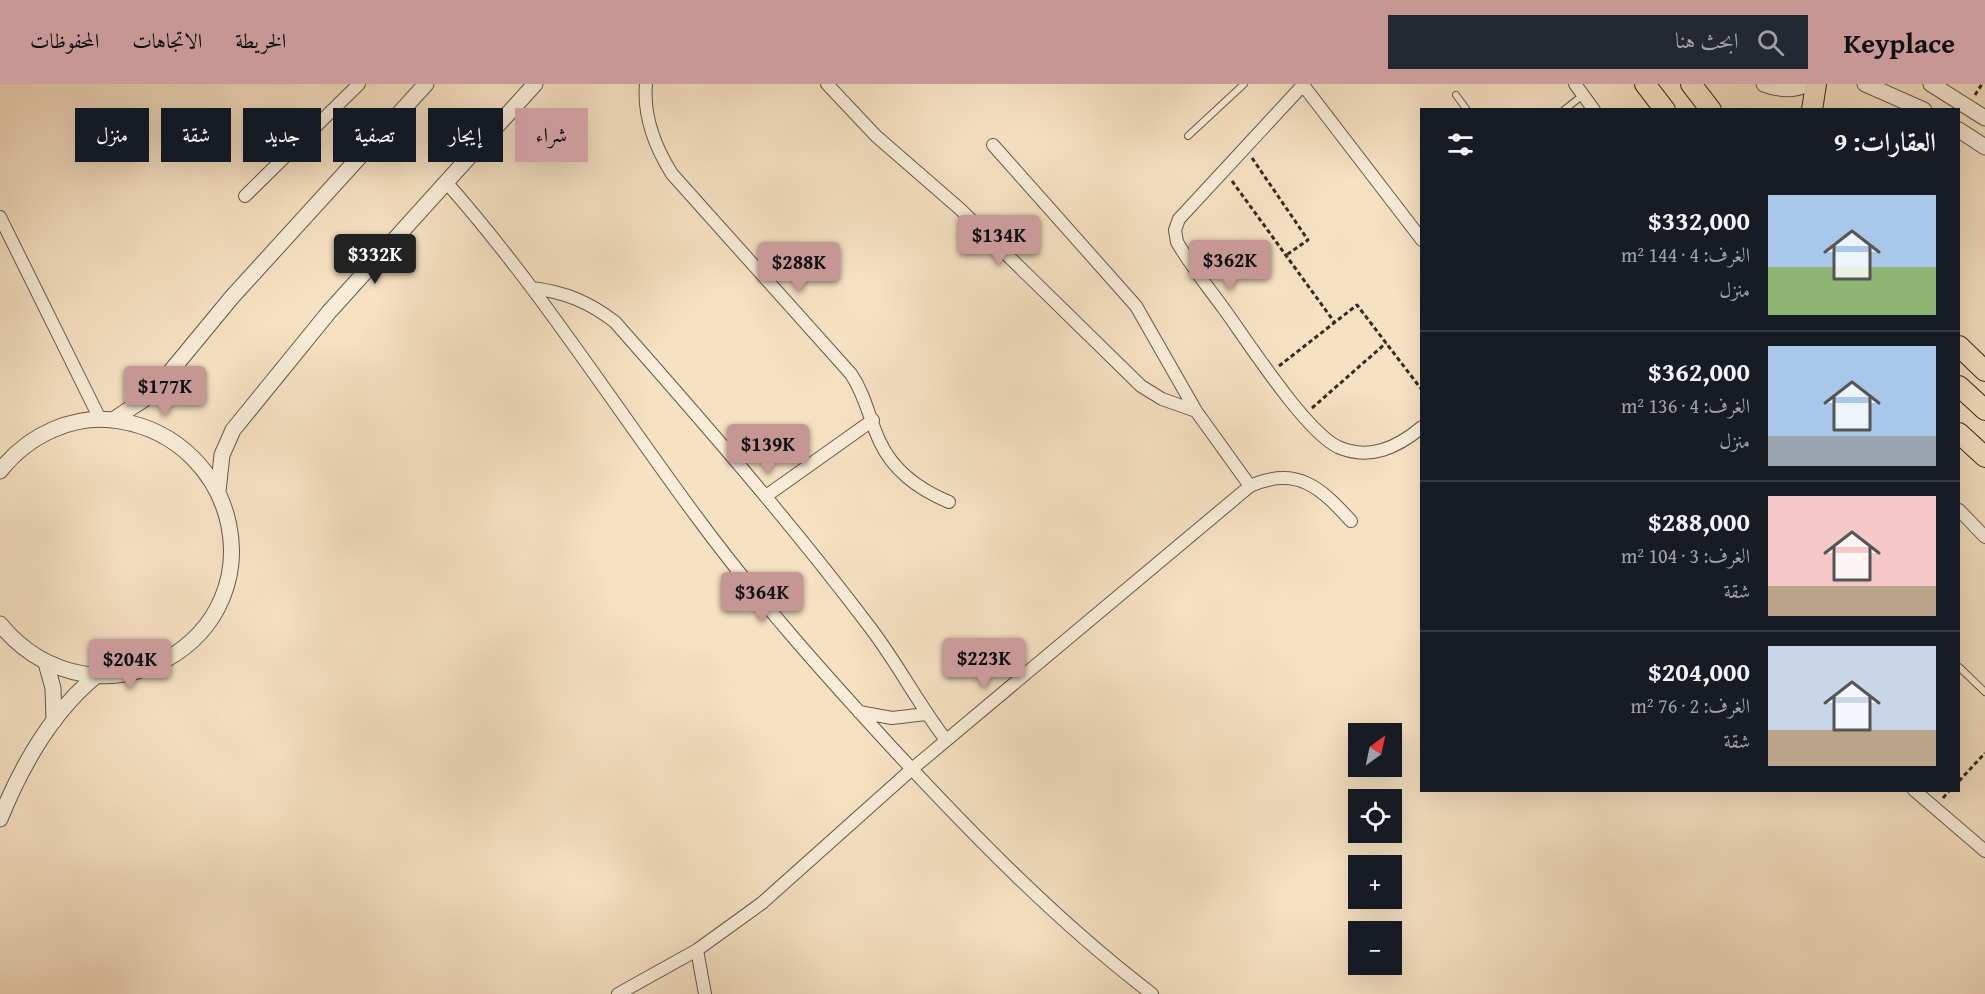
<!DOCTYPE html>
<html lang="ar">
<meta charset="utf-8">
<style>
:root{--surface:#171b24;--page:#242831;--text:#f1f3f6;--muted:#9ea1a6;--line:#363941;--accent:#c59692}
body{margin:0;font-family:"Gentium Book Plus",Amiri,serif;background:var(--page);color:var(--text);direction:rtl;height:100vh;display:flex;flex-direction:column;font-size:22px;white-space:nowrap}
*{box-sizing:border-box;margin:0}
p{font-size:20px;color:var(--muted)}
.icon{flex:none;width:33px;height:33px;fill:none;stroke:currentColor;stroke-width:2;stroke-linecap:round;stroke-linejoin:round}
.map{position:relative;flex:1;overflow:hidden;direction:ltr}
.sheet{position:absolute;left:1420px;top:24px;width:540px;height:684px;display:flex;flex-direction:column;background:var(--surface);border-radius:0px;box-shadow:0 6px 24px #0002;direction:rtl}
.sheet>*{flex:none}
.hud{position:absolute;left:18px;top:24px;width:570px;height:54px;direction:rtl;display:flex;gap:12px}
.needle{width:39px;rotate:33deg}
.controls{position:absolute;left:1348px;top:639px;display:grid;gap:12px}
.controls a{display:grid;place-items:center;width:54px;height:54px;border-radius:0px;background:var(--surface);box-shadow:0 6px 24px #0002;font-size:30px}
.price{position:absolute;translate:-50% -51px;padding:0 14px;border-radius:6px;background:var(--accent);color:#111;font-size:20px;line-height:39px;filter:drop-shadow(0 2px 3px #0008)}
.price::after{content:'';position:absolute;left:50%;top:36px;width:18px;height:14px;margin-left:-9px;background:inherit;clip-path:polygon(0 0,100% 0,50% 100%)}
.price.active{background:#222;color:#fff}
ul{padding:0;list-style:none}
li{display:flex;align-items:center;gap:18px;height:150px;padding:0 24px}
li+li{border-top:2px solid var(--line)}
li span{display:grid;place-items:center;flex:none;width:168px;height:120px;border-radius:0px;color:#555}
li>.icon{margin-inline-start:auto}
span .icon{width:72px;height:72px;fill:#fffc;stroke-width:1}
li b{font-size:26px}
h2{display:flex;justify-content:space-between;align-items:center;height:72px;padding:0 24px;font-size:26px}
.pill{padding:0 21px;border-radius:0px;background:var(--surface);box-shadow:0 6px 24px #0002;font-size:21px;line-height:54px}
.pill.active{background:var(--accent);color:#111}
header{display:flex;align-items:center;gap:36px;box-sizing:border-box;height:84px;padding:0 30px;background:var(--accent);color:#111}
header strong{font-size:28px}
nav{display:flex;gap:33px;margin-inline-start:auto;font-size:21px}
.search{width:420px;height:54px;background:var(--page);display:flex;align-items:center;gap:15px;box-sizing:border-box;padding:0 21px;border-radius:0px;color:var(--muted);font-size:22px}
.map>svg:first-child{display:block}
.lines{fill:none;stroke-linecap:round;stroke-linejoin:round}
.service-casing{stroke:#65594a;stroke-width:8}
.minor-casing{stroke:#65594a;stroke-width:14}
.tertiary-casing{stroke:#65594a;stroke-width:17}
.primary-casing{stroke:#352c22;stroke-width:22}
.path{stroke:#352c22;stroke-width:3;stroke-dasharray:4.5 3;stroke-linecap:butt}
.service{stroke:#f9ecd8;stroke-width:6}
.minor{stroke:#f9ecd8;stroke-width:12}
.tertiary{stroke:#f9ecd8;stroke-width:15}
.primary{stroke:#f6e1c3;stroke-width:20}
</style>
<header>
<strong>Keyplace</strong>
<div class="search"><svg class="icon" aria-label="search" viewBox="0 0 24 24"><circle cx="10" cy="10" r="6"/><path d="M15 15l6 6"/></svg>ابحث هنا</div>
<nav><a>الخريطة</a><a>الاتجاهات</a><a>المحفوظات</a></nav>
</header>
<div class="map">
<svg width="1985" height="910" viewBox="0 0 1985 910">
<rect width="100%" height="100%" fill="#f6e1c3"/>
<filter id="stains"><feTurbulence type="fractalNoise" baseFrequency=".00333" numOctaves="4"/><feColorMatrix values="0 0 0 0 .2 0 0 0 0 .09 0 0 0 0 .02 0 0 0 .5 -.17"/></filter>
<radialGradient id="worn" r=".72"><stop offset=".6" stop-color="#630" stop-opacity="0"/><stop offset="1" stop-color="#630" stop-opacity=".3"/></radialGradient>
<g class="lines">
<defs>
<path id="service" d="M1456 11 1467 26
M1564 26 1583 11
M1188 52 1244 0
M1959 583 1985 608"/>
<path id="minor" d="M646 0C643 33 655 63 672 90L851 290C866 312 869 335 880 358 894 388 920 406 949 418
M827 0 876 52 960 125 1141 302 1162 315 1196 327
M1304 0 1179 135 1175 146 1177 158C1190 181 1208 203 1224 225 1248 258 1305 347 1338 363 1370 377 1398 363 1422 343
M1575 0 1594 26
M1303 1 1422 156
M993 61 1136 222 1196 327 1250 402
M446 98C538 202 613 320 696 432 757 515 826 592 896 668 976 754 1059 839 1152 910
M245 112 359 0
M0 133 100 335
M532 204C565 208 589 218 615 238 704 339 792 440 872 546 899 582 919 621 946 656
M766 412 873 336
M1959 426 1985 453
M859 628 892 634 926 630
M1914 706 1985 767
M697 866 705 910
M618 910 697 866 762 819 912 685 1250 402C1297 381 1321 404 1351 437"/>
<path id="tertiary" d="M1764 0C1779 6 1793 7 1808 0
M1865 0 1924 26
M1931 0 1985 34
M1959 46 1985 63
M113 336 143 316 161 299 232 213 426 0
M0 387C28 351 74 329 120 337 239 357 275 513 167 575 142 589 112 595 84 590 49 584 22 567 0 540
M218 407 222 371 233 346 329 228 535 0
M46 579 53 604 54 637
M0 735C21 683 52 628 96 592"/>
<path id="primary" d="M1645 0 1665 26
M1691 0 1711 26
M1812 26 1816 0
M1959 262 1985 287
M1959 302 1985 326
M1959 349 1985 373"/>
</defs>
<use href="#service" class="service-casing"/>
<use href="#minor" class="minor-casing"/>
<use href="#tertiary" class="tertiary-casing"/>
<use href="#primary" class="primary-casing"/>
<path class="path" d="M1975 11 1982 0
M1252 74 1308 156 1285 172
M1232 97 1335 239
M1279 282 1357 221 1422 306
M1312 324 1386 259
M1959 697 1985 669
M1943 714 1950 706"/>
<use href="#service" class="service"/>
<use href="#minor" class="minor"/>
<use href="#tertiary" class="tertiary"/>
<use href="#primary" class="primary"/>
</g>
<rect width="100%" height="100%" filter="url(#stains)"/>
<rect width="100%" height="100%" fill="url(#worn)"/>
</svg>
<div class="controls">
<a><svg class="needle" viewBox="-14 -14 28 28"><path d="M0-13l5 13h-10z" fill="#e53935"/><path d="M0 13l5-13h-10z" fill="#9ea1a6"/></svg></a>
<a><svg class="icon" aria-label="locate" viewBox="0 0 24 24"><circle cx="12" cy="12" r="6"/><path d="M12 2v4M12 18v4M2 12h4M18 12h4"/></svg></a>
<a>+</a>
<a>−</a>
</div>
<b class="price" style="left:999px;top:182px">$134K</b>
<b class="price active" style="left:375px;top:201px">$332K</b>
<b class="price" style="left:1230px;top:207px">$362K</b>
<b class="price" style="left:799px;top:209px">$288K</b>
<b class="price" style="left:165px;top:333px">$177K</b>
<b class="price" style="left:768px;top:391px">$139K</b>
<b class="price" style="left:762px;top:539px">$364K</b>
<b class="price" style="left:984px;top:605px">$223K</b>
<b class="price" style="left:130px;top:606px">$204K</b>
<div class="hud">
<a class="pill active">شراء</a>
<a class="pill">إيجار</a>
<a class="pill">تصفية</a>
<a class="pill">جديد</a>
<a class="pill">شقة</a>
<a class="pill">منزل</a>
</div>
<section class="sheet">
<h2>العقارات: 9<svg class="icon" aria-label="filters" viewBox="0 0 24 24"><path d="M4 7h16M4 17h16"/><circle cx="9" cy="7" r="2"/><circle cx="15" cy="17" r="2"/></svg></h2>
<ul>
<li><span style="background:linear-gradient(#a9c7e8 60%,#8fb573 0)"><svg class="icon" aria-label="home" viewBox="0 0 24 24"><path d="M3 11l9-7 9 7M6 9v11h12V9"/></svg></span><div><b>$332,000</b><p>الغرف: 4 · 144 m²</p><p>منزل</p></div></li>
<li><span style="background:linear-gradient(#a9c7e8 75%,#9aa5b1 0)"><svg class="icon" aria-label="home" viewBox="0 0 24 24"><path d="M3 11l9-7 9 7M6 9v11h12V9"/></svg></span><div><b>$362,000</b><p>الغرف: 4 · 136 m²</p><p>منزل</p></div></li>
<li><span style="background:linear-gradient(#f6c9c9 75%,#b9a48a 0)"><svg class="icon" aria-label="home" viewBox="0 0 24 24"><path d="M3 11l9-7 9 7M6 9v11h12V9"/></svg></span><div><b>$288,000</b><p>الغرف: 3 · 104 m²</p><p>شقة</p></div></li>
<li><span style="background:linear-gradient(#c9d6e8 70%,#b9a48a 0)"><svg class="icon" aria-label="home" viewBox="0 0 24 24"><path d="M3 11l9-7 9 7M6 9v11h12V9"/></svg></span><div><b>$204,000</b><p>الغرف: 2 · 76 m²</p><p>شقة</p></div></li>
</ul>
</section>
</div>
